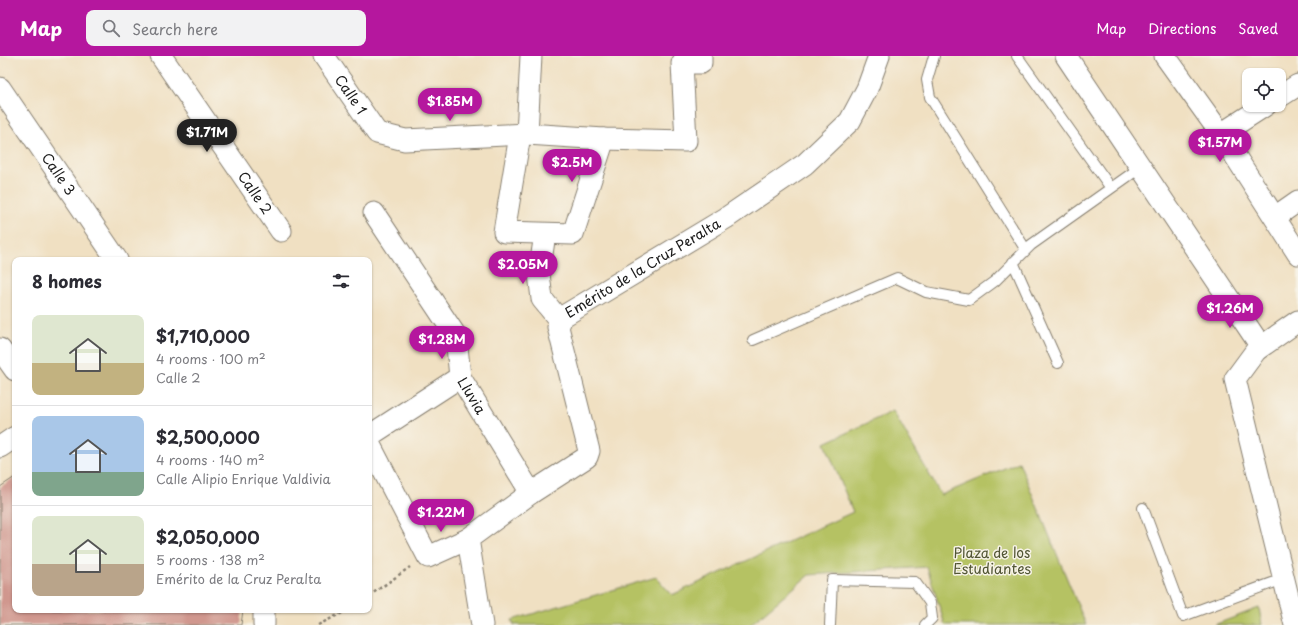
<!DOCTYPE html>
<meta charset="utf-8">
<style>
:root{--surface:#fff;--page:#f2f2f3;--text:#2b2b33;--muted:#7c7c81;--line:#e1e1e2;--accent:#b5179e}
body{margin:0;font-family:"Playpen Sans",sans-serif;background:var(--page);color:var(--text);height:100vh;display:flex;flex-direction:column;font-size:15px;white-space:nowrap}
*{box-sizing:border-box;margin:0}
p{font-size:13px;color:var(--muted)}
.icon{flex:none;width:22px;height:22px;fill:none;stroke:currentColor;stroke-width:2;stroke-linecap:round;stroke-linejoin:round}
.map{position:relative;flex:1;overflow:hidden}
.sheet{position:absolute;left:12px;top:201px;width:360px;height:356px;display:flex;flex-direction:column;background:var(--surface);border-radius:8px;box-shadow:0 1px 3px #0004}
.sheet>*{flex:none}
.buttons{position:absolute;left:1242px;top:12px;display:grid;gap:8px}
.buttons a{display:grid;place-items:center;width:44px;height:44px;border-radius:8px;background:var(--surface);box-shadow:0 1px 3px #0004;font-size:20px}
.price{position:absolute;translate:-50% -34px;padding:0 9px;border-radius:14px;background:var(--accent);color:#fff;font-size:13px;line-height:26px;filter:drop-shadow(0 1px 2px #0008)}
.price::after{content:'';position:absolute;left:50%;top:24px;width:12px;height:9px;margin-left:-6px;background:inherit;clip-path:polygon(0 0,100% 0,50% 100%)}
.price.selected{background:#222;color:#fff}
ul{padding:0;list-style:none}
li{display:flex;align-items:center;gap:12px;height:100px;padding:0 20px}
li+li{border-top:1px solid var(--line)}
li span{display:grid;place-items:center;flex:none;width:112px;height:80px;border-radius:8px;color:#555}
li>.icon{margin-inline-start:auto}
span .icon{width:48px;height:48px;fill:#fffc;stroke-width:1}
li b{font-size:17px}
h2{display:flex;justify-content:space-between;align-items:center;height:48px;padding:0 20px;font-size:17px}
header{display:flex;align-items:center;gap:24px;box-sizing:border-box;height:56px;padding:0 20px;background:var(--accent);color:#fff}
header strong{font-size:19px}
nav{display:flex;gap:22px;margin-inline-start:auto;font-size:14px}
.search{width:280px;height:36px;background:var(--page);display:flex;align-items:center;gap:10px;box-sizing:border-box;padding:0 14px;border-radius:8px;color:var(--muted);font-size:15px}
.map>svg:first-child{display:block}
.green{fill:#b5c264;stroke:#686f40}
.building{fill:#d0978e}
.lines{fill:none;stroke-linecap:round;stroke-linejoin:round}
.service-casing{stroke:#867e6f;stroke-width:12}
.minor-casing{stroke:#867e6f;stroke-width:23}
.path{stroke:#867e6f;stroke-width:2.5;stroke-dasharray:3 3;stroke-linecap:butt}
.service{stroke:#fff;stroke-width:10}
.minor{stroke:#fff;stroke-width:21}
.labels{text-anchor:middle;stroke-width:3;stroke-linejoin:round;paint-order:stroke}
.street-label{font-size:14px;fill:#1c1c1c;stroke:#f7f3e8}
.park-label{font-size:14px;fill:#525635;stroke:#f7f3e8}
</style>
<header>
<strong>Map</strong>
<div class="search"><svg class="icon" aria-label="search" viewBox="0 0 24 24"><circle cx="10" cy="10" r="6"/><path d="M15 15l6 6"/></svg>Search here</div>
<nav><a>Map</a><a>Directions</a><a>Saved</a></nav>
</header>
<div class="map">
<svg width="1298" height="569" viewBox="0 0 1298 569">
<rect width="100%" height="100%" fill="#f7f3e8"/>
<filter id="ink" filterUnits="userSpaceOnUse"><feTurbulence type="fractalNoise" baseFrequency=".025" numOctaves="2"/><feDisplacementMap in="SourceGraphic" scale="8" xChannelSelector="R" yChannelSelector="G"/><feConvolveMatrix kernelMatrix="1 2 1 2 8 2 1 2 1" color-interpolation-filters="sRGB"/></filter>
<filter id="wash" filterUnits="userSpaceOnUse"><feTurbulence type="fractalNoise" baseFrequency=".012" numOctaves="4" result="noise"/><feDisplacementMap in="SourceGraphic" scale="16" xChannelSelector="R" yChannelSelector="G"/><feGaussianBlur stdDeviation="0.9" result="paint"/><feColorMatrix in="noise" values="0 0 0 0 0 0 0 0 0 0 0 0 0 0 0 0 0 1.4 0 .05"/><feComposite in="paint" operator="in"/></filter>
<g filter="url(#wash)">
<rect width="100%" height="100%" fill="#f0e0c2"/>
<path class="green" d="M893 355 941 439 1019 406 1086 569H945L927 511 809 519 750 569H514L512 564 656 521 672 539 853 456 825 387Z
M1259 552 1262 569H1214Z"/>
<g id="blocks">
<path class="building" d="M15 421V554H243L241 569H0V431Z"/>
</g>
</g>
<g filter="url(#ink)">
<use href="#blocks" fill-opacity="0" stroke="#867e6f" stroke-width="1"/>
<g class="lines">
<defs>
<path id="service" d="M934 0 927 24 930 41 1026 194
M1017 0 1111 132
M1013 206 1058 307
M753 284 897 222 926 236 969 244 995 225 1031 189 1141 111
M1143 452 1183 560 1283 523
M830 569 832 524 915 526 930 547 932 562 925 569"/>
<g id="minor">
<path id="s1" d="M161 0 281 175"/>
<path id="s2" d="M324 0 377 77 405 84 527 78 604 83 686 85 682 7H701V0"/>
<path d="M1066 0 1260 289 1235 323 1295 569"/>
<path d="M1165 0 1221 78 1298 198"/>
<path id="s3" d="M0 32 117 204"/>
<path d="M1279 41 1298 29"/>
<path d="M527 78 531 0"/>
<path d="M1221 78 1266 49"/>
<path d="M520 79 504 176 573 178 604 83"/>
<path id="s4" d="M374 157 456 280 460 321 531 437"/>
<path d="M1275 161 1298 145"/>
<path d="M545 178 539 218 542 243 560 265"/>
<path d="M0 293 15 314"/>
<path d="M1258 293 1298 265"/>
<path d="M369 380 460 321"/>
<path d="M369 387 428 501 468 483"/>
<path d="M0 391 15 381"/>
<path d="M264 554V569"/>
<path id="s5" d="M482 569 468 483 531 437 587 401 589 395 558 271 562 261 726 162 805 108 850 65 867 33 879 0"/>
</g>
</defs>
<use href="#service" class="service-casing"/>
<use href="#minor" class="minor-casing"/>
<path class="path" d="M369 540 410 511
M318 569 348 554"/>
<use href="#service" class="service"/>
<use href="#minor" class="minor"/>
</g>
</g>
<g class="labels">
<g class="street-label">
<text dy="5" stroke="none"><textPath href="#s2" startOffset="47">Calle 1</textPath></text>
<text dy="5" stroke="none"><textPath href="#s3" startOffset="104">Calle 3</textPath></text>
<text dy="5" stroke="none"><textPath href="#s1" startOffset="166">Calle 2</textPath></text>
<text dy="5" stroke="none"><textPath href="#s5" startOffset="471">Emérito de la Cruz Peralta</textPath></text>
<text dy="5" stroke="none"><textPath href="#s4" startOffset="211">Lluvia</textPath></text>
</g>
<g class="park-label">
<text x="992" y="502">Plaza de los<tspan x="992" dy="16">Estudiantes</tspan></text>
</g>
</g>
</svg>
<div class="buttons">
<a><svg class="icon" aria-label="locate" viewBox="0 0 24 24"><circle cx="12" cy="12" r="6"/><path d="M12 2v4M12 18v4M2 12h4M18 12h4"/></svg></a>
</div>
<b class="price" style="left:450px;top:66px">$1.85M</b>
<b class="price selected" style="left:207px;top:97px">$1.71M</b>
<b class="price" style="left:1220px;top:107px">$1.57M</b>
<b class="price" style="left:572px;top:127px">$2.5M</b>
<b class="price" style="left:523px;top:229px">$2.05M</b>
<b class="price" style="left:1230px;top:273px">$1.26M</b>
<b class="price" style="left:442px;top:304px">$1.28M</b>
<b class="price" style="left:441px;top:477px">$1.22M</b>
<section class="sheet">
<h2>8 homes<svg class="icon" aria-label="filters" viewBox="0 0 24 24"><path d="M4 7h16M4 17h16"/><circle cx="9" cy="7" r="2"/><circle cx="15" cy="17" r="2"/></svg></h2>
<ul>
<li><span style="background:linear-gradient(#dfe7d0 60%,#c2b280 0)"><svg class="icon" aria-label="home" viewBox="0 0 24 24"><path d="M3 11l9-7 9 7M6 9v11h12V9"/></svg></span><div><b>$1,710,000</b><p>4 rooms · 100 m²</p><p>Calle 2</p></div></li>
<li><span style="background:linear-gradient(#a9c7e8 70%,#7fa58c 0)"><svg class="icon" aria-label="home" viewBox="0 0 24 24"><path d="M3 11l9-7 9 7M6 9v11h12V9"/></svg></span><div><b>$2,500,000</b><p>4 rooms · 140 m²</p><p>Calle Alipio Enrique Valdivia</p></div></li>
<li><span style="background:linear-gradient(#dfe7d0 60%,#b9a48a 0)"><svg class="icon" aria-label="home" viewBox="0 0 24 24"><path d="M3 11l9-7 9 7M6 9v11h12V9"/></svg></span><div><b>$2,050,000</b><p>5 rooms · 138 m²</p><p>Emérito de la Cruz Peralta</p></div></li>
</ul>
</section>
</div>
